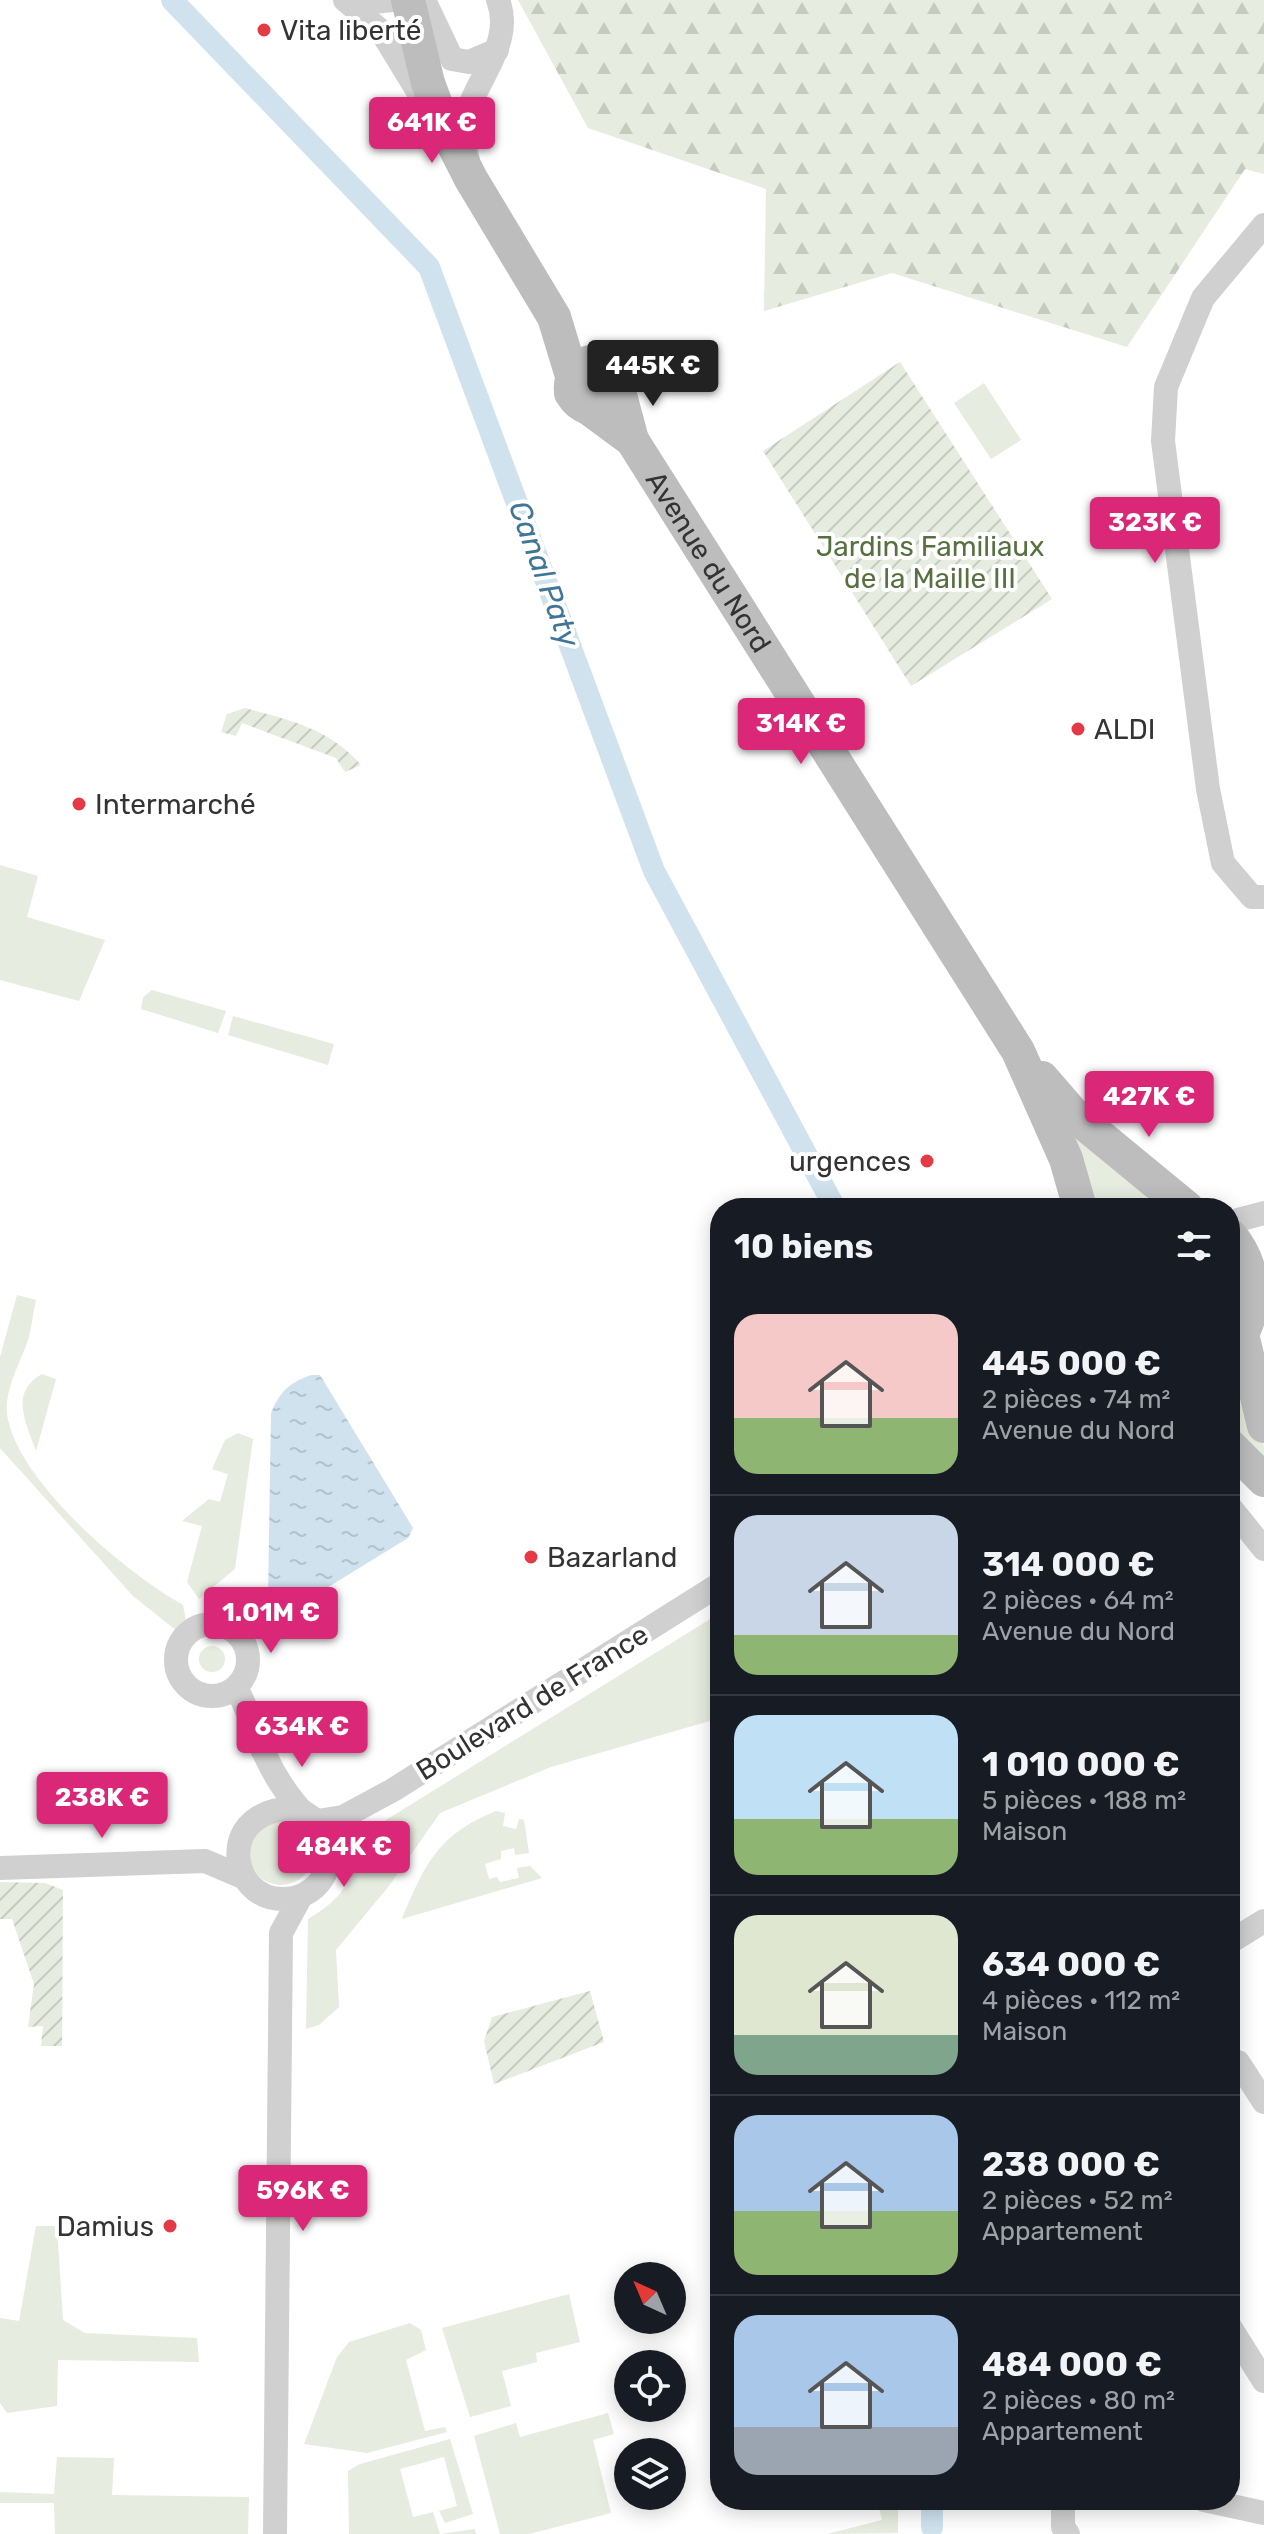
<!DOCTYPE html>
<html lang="fr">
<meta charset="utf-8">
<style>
:root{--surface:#171b24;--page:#242831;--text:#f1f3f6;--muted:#9ea1a6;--line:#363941;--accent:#db2777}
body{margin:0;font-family:Rubik,sans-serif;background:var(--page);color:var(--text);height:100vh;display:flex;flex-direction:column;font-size:30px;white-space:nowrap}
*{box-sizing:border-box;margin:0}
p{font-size:26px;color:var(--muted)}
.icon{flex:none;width:44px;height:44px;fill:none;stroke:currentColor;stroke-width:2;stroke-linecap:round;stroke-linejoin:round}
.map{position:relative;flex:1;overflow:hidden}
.details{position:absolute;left:710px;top:1198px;width:530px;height:1312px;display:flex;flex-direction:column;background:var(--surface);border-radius:32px;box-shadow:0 4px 20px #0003}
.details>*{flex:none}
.needle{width:52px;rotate:316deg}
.fabs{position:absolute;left:614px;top:2262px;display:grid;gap:16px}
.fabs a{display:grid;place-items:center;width:72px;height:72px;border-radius:50%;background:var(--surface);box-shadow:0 4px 20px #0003;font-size:40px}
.price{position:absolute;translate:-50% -68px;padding:0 18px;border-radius:8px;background:var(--accent);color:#fff;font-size:26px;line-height:52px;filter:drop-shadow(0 2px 4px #0008)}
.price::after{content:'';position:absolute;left:50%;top:48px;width:24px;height:18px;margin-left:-12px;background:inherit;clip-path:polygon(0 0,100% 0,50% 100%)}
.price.active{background:#222;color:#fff}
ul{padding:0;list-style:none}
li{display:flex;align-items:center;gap:24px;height:200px;padding:0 24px}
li+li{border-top:2px solid var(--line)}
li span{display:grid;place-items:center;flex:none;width:224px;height:160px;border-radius:24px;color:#555}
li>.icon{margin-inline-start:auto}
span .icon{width:96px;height:96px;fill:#fffc;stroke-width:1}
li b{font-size:34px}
h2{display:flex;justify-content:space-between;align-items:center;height:96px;padding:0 24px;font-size:34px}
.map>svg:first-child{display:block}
.grass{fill:#e6ecdf}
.forest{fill:url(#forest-firs)}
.garden{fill:url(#garden-furrows)}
.water{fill:url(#water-ripples)}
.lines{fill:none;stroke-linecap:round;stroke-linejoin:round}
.canal{stroke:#cfe2ee;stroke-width:22}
.minor{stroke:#d0d0d0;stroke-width:24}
.secondary{stroke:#bdbdbd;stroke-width:34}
.poi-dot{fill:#e63946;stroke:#fff;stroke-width:3}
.labels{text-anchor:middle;stroke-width:8;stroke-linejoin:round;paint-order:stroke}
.poi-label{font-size:28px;fill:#333;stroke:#fff;text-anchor:start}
.park-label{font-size:28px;fill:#56703f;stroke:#fff}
.street-label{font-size:28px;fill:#333;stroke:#fff}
.water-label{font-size:30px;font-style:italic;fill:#3f7597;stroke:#fff}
</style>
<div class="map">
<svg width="1264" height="2534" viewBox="0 0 1264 2534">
<defs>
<pattern id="forest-firs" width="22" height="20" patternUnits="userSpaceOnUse" patternTransform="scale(2)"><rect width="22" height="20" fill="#e6ecdf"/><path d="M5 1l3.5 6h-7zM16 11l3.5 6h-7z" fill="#c6cbc0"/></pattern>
<pattern id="garden-furrows" width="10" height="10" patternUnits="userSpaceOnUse" patternTransform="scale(2)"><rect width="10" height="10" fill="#e6ecdf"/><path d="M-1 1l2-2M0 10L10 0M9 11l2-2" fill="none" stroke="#c6cbc0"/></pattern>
<pattern id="water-ripples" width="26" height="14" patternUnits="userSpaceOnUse" patternTransform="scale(2)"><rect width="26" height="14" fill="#cfe2ee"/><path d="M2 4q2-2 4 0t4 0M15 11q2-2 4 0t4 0" fill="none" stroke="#b2c2cd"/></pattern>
</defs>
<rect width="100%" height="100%" fill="#fff"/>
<path class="grass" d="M984 383 1021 440 991 459 954 403Z
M0 865 38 876 27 917 105 940 79 1001 0 980Z
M152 990 226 1011 218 1033 141 1009 143 997Z
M233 1016 334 1044 328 1065 228 1035Z
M1076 1135 1148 1190 1146 1199 1115 1208H1095L1072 1138Z
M17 1295 36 1300C33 1312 32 1325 29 1337 21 1363 2 1391 8 1420 23 1486 126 1573 183 1605L186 1621 177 1631 133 1596 0 1448V1357Z
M42 1374 56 1379 36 1451C26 1423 9 1392 42 1374Z
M1241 1375 1264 1446V1462L1230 1433V1380Z
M238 1433 253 1439 235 1569 199 1599 187 1582 202 1526 182 1521 209 1499 220 1502 228 1474 212 1469 225 1440Z
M720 1613V1718L551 1767 440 1813 389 1886 336 1950 339 2007 319 2025 306 2029 308 1919C340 1900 359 1879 352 1841Z
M199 1659a13 13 0 1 1 26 0a13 13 0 1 1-26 0Z
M496 1811 505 1813 503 1826 516 1829 519 1819 524 1820 529 1853 515 1855 514 1848 501 1851V1859L485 1864 489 1879 497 1877 500 1882 519 1878 517 1868 530 1866 542 1878 402 1919C425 1863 439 1834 496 1811Z
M249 1853a32 32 0 1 1 64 0a32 32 0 1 1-64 0Z
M36 2226H57L63 2320 85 2333 197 2338 199 2362 58 2360 57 2406 7 2413 0 2403V2318L19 2321Z
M569 2294 580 2342 536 2353 537 2362 502 2371 511 2406 470 2417 442 2328Z
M410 2323 421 2330 426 2350 406 2360 425 2431 445 2427 447 2432 367 2453 304 2444 337 2357 349 2342Z
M608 2413 614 2434 593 2440 611 2513 529 2534H500L474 2436 516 2423 520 2437Z
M450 2439 473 2514 445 2523 439 2511 457 2506 444 2457 400 2469 413 2517 433 2512 440 2534 475 2529 476 2534H349L348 2471 360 2464Z
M57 2457 114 2458 112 2495 249 2497 248 2534H55L54 2503H0V2492L54 2494Z
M877 2500H898V2533L827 2534 882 2520Z"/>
<path class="forest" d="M518 0H1264V174L1245 169 1127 347 892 273 764 311 766 189 588 128Z"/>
<path class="garden" d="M900 362 1052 599 911 686 763 451Z
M245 708C290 720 329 728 361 765L345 772 336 758 242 723 236 736 221 732 227 714Z
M0 1882 45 1883 63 1890 62 2046H41L43 2026 28 2027 34 1984 12 1919H0Z
M590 1991 604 2042 494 2084 484 2041 492 2017Z"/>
<path class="water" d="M311 1375H320L413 1528 408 1538 278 1618 268 1598 271 1413C280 1391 289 1383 311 1375Z"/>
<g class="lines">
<path class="canal" d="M172 0 429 267 654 871 835 1208
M932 2500V2527"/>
<path class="minor" d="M345 0 381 31 425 103
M424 0 452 59 469 62 497 50
M351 4 393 0
M468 160C466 151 463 139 464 129 469 83 516 47 498 0
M1264 225 1203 298 1166 387 1163 441 1208 789 1223 863 1252 897H1264
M1230 1222 1264 1213
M1230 1507 1264 1549
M176 1660a36 36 0 1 1 72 0a36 36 0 1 1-72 0Z
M236 1688C249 1709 253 1733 265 1755 273 1772 286 1793 298 1807 303 1813 312 1816 317 1822 333 1839 333 1867 318 1884 310 1893 297 1899 285 1899 225 1901 216 1804 299 1809
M317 1821 343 1817 393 1790 720 1584
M0 1868 205 1861 245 1878
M1230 1942 1264 1921
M1230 2066 1238 2062 1264 2102
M1230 2327 1264 2381
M1063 2500V2527L1068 2534
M1204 2500 1264 2513
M275 2534 281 1933 301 1896"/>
<g class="secondary">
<path d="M408 0 428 83 444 126 471 179 554 317 572 376"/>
<path d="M618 392 610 404C594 413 580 408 571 393 568 367 592 352 613 369L632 440"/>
<path id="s1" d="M590 409 632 440 1018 1051 1066 1159 1080 1208"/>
<path d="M1042 1078 1074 1115 1187 1208"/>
<path d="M1230 1235C1258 1268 1260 1318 1230 1350"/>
<path d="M1242 1334 1264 1426"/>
<path d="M1230 1446 1264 1480"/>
</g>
</g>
<g class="poi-dot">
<circle cx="264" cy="30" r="8"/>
<circle cx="1078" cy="729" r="8"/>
<circle cx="79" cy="804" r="8"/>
<circle cx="927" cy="1161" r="8"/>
<circle cx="531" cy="1557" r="8"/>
<circle cx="170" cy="2226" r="8"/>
</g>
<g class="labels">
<g class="poi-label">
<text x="280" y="40">Vita liberté</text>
<text x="1094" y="739">ALDI</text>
<text x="95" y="814">Intermarché</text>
<text x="911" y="1171" text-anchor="end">urgences</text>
<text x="547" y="1567">Bazarland</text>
<text x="154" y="2236" text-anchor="end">Damius</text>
</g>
<g class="park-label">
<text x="930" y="556">Jardins Familiaux<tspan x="930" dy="32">de la Maille III</tspan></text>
</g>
<g class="street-label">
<text dy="10" stroke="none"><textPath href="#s1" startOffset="196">Avenue du Nord</textPath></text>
<text transform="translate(532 1702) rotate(-32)" y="10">Boulevard de France</text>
</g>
<g class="water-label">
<text transform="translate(544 574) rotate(70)" y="10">Canal Paty</text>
</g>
</g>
</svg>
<div class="fabs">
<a><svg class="needle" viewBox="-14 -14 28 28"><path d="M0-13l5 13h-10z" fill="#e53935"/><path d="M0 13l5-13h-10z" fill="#9ea1a6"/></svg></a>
<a><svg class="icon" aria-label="locate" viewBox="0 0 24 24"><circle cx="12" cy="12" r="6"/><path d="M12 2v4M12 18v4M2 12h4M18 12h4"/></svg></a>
<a><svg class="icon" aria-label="layers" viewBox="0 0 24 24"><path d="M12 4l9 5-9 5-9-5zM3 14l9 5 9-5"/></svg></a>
</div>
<b class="price" style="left:432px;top:165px">641K €</b>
<b class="price active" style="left:653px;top:408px">445K €</b>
<b class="price" style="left:1155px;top:565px">323K €</b>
<b class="price" style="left:801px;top:766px">314K €</b>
<b class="price" style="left:1149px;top:1139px">427K €</b>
<b class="price" style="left:271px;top:1655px">1.01M €</b>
<b class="price" style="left:302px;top:1769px">634K €</b>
<b class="price" style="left:102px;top:1840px">238K €</b>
<b class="price" style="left:344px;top:1889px">484K €</b>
<b class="price" style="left:303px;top:2233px">596K €</b>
<section class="details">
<h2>10 biens<svg class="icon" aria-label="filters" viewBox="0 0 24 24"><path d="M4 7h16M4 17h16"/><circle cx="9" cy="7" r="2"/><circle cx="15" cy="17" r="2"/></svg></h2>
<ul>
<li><span style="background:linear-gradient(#f6c9c9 65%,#8fb573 0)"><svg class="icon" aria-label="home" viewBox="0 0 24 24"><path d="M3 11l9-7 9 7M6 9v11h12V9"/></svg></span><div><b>445 000 €</b><p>2 pièces · 74 m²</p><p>Avenue du Nord</p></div></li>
<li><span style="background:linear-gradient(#c9d6e8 75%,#8fb573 0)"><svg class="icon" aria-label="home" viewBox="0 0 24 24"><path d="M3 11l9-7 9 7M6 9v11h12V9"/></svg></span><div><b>314 000 €</b><p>2 pièces · 64 m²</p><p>Avenue du Nord</p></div></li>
<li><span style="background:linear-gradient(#bfe0f5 65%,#8fb573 0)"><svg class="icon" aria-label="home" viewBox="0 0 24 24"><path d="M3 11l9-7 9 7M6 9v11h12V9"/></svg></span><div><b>1 010 000 €</b><p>5 pièces · 188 m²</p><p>Maison</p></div></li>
<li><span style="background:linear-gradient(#dfe7d0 75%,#7fa58c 0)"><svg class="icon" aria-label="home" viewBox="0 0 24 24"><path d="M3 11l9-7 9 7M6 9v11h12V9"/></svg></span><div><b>634 000 €</b><p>4 pièces · 112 m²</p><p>Maison</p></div></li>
<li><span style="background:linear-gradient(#a9c7e8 60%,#8fb573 0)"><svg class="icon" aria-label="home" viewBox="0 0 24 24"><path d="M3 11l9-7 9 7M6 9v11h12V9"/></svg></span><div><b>238 000 €</b><p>2 pièces · 52 m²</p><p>Appartement</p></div></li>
<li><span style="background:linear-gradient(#a9c7e8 70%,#9aa5b1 0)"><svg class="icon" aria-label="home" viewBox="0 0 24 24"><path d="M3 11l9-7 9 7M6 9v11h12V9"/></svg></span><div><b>484 000 €</b><p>2 pièces · 80 m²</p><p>Appartement</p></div></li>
</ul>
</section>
</div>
